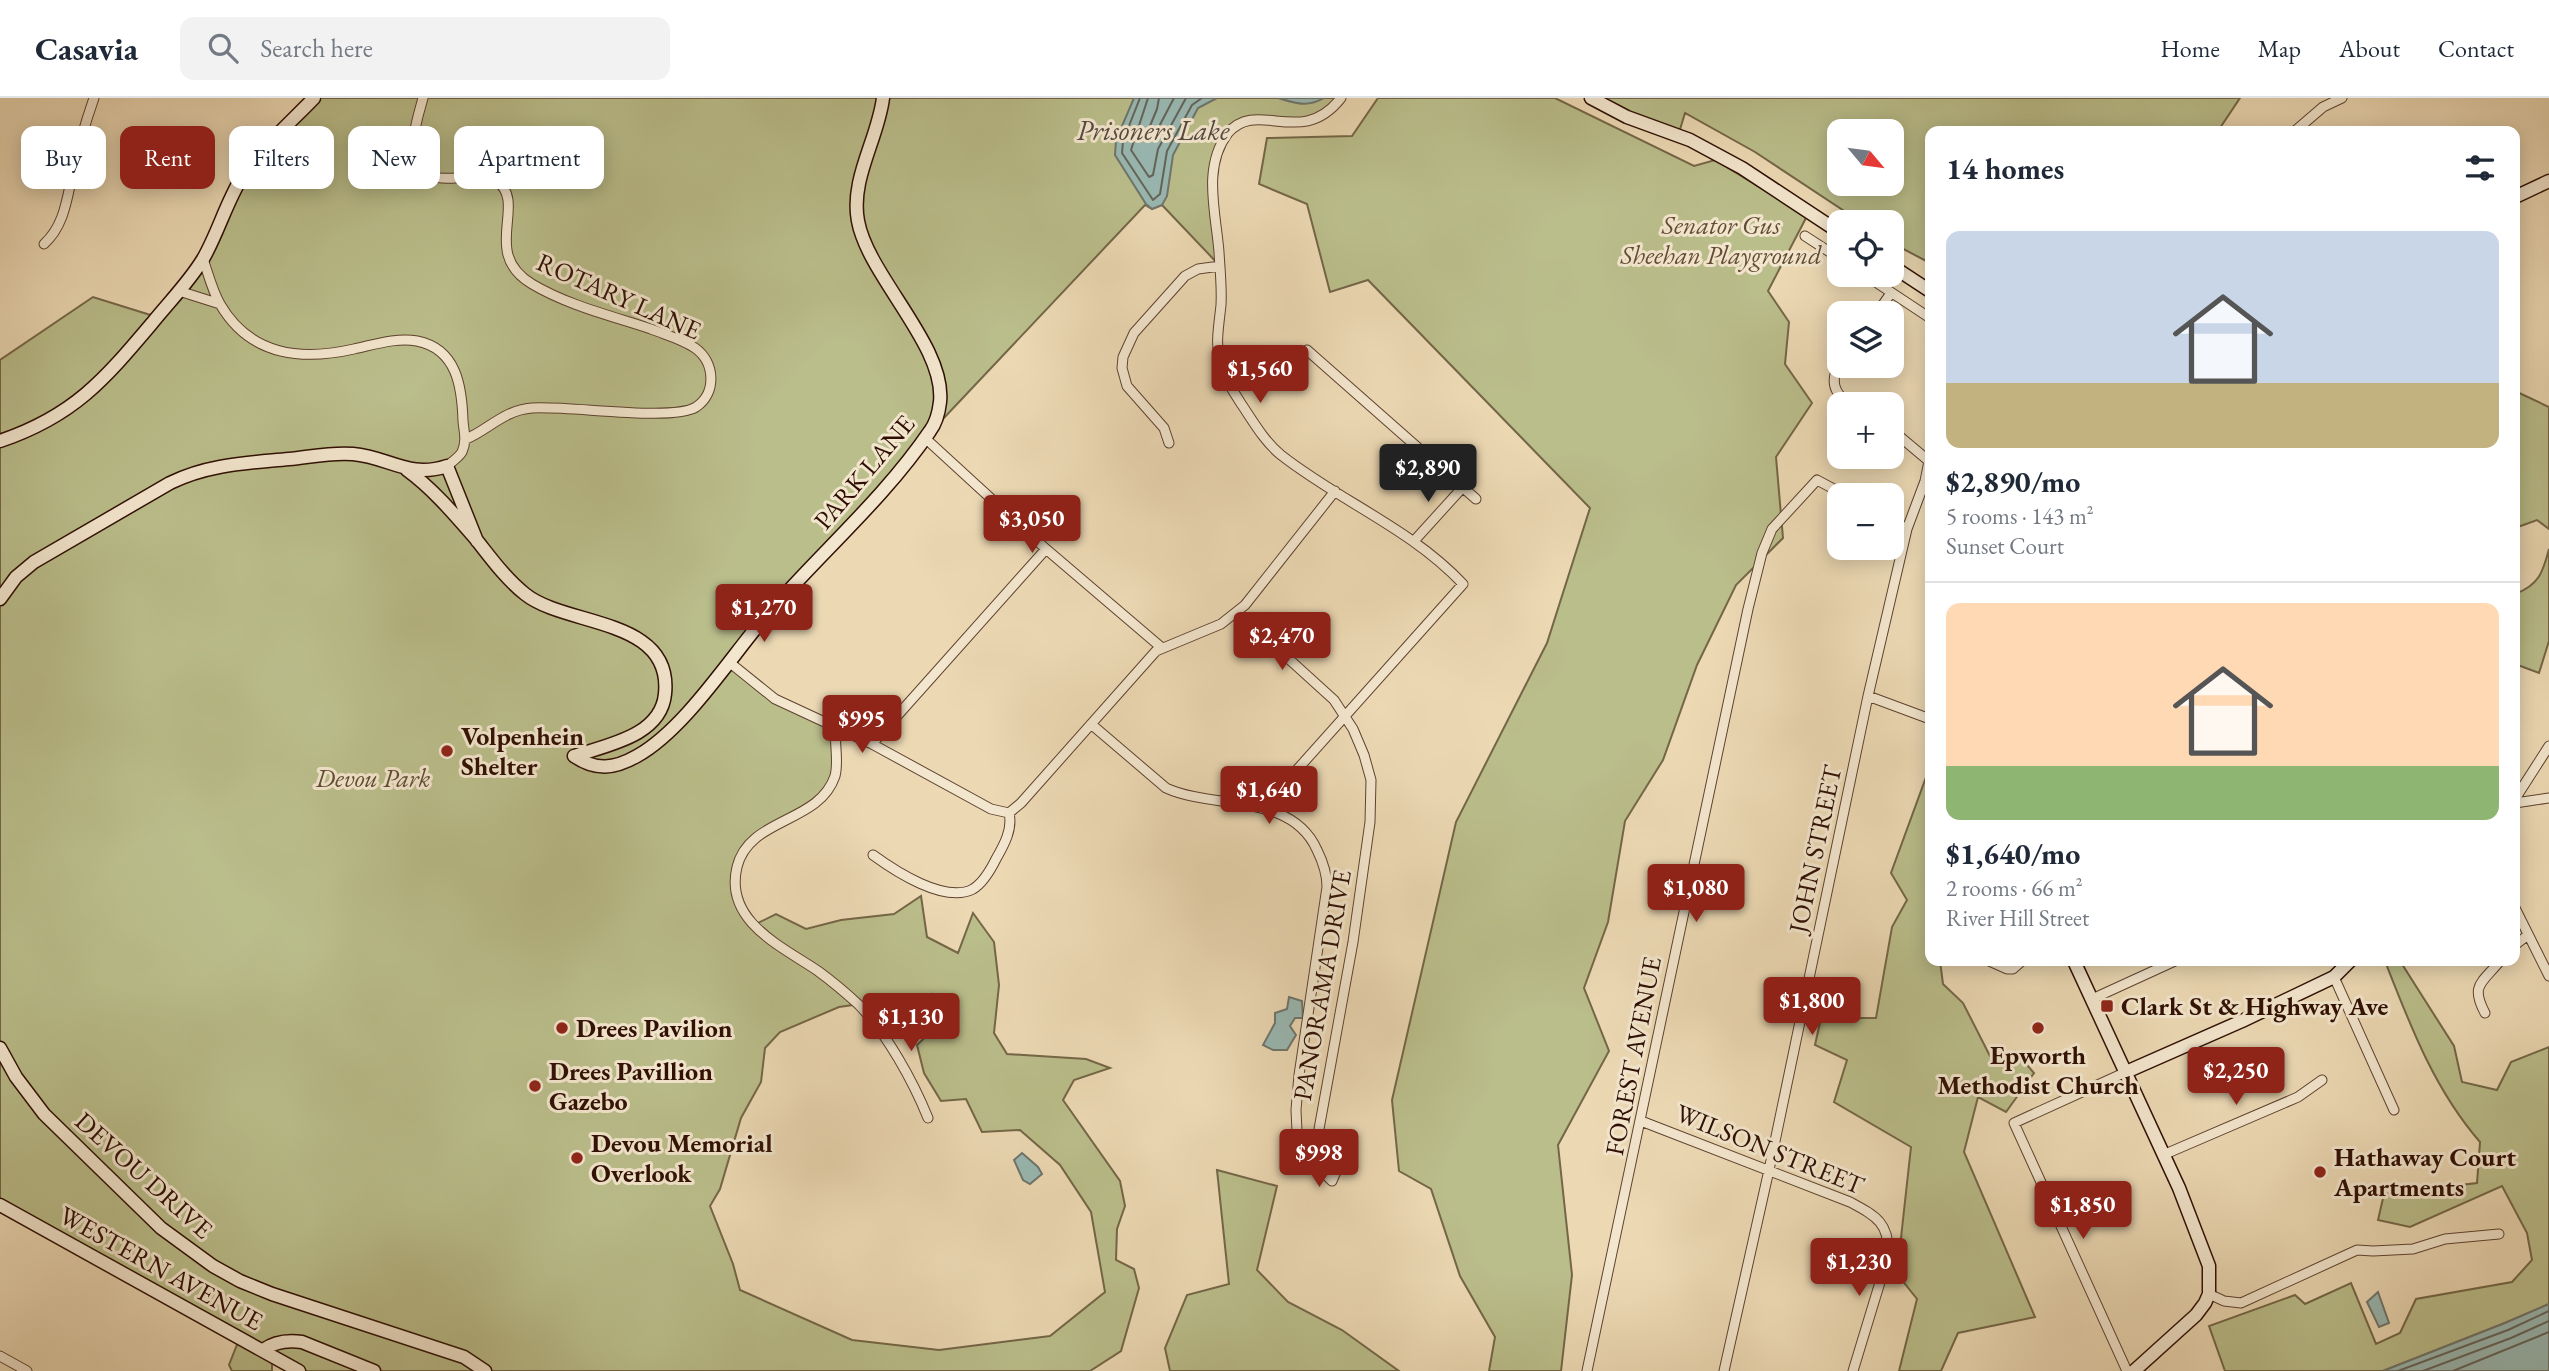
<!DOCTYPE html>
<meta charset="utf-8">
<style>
:root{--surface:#fff;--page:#f2f2f3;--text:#1f2937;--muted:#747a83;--line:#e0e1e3;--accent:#8f2418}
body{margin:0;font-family:"EB Garamond",serif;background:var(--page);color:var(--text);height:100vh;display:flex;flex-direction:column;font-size:26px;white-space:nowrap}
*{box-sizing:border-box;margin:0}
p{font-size:23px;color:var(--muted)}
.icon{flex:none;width:38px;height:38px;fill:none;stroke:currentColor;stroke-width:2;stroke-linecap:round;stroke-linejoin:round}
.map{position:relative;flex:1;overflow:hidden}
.sheet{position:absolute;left:1925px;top:28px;width:595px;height:840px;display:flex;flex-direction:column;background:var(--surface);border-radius:14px;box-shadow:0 4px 18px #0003}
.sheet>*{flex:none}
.guide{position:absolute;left:21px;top:28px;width:665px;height:63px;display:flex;gap:14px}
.needle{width:46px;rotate:119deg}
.fabs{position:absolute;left:1827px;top:21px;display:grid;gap:14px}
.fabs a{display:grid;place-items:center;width:77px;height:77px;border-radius:14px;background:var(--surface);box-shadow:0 4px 18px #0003;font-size:35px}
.price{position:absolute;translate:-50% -60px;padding:0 16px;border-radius:7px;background:var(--accent);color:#fff;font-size:23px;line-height:46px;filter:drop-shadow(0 2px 4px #0008)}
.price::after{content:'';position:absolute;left:50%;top:42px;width:21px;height:16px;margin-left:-10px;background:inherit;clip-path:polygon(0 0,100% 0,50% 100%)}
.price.on{background:#222;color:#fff}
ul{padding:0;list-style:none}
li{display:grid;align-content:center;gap:14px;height:371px;padding:0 21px}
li+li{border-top:2px solid var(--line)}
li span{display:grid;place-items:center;height:217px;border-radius:14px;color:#555}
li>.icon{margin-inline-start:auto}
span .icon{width:126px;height:126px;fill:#fffc;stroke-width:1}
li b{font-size:30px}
h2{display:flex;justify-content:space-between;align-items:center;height:84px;padding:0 21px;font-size:30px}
.tag{padding:0 24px;border-radius:14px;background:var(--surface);box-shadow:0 4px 18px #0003;font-size:24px;line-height:63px}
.tag.on{background:var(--accent);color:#fff}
header{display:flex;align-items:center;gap:42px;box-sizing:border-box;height:98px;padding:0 35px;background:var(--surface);border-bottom:2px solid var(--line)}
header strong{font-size:33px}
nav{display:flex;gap:38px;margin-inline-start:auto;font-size:24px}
.search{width:490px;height:63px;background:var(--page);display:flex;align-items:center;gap:18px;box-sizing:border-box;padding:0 24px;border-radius:14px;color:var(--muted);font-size:26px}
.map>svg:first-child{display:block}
.green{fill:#babe8b;stroke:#746647;stroke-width:2;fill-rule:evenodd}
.water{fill:#99b9b3;stroke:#6f756d;stroke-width:2}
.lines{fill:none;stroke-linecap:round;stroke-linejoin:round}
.shore{stroke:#64645b;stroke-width:2}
.street-casing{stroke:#5e422f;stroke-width:11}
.secondary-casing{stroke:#2f0f03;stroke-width:15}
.street{stroke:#f3e6ce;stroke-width:9}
.secondary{stroke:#f3e6ce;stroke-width:12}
.poi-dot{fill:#8f2418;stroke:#f3e6ce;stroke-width:2.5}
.labels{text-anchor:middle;stroke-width:6;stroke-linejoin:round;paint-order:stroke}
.park-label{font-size:26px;font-style:italic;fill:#604c33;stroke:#f3e6ce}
.street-label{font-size:26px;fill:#2f0f03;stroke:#f3e6ce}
.poi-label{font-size:26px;font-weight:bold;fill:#2f0f03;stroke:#f3e6ce;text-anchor:start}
.water-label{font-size:28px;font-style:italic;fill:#544a41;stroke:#f3e6ce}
</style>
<header>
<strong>Casavia</strong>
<div class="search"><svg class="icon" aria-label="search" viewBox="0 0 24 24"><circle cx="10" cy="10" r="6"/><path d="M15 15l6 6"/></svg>Search here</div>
<nav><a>Home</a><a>Map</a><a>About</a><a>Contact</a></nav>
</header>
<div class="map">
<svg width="2549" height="1273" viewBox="0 0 2549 1273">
<rect width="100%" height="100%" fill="#ecd9b4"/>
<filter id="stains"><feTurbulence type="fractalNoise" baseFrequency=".00286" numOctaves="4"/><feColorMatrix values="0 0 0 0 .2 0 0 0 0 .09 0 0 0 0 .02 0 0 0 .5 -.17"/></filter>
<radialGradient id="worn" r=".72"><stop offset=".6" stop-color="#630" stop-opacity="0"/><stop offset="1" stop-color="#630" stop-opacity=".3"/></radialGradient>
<path class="green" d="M314 0H1341L1319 20 1236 27 1215 61 1220 168 1162 107 1152 111 1145 107 925 340 729 564 760 591 836 631 837 664 824 698 780 724 740 758 736 798 754 827 776 816 806 831 841 822 894 816 921 798 927 839 958 855 973 815 994 844 999 887 994 935 1007 956 1086 961 1110 970 1074 982 1063 1002 1120 1083 1125 1108 1117 1131 1116 1162 1134 1171 1139 1190 1121 1253 1090 1273H299L272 1259V1273H232L229 1267 240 1239 0 1107V343L4 341 0 334V262L93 199 157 219 179 193 241 81ZM932 896C934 920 937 930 917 947L924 975 941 1003 966 1001 982 1034 1020 1032 1060 1067 1091 1114 1105 1194 1050 1238 939 1252 852 1242 740 1192 733 1166 710 1108 720 1091 741 1020 761 984 765 950 780 934 839 909Z
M1378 0H1555L1694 68 1715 62 1807 118 1768 193 1789 224 1785 266 1812 305 1776 359 1783 440 1736 487 1697 567 1663 662 1625 723 1608 824 1584 890 1609 953 1558 1047 1572 1177 1561 1273H1489L1495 1239 1460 1178 1431 1091 1399 1073 1392 1002 1456 724 1547 545 1590 410 1368 182 1330 194 1307 106 1259 86 1267 40 1352 38Z
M1591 0H2240L2218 33H1930V165L1892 145V124H1861L1755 54 1685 15 1678 38ZM1839 33H1892V86H1839Z
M2515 290 2517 294 2549 309V431L2537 422 2515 430Z
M2549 451V543L2539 575 2515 566V496C2539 487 2543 474 2549 451Z
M1929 671 1930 863H1940L1943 886 1963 905 1991 960 2015 953 2034 975 2006 1014 1978 999 1964 1054 2035 1219 1958 1235 1941 1273H1899L1917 1201 1897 1176 1911 1049 1834 1004 1847 962 1815 947 1821 920H1876L1892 829 1907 802 1891 775Z
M2385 863H2400L2454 948 2462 984 2497 992 2511 964 2549 949V1206L2505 1225 2383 1273H2225L2209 1228 2295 1197 2305 1206 2351 1185 2376 1246 2400 1235 2416 1201 2512 1184 2532 1162 2527 1135 2502 1088 2410 1129 2378 1122 2384 1096 2477 1085 2480 1044C2434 991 2410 927 2385 863Z
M1217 1072 1277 1088 1257 1172 1288 1204 1342 1232 1399 1273H1170L1165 1250 1187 1197 1229 1186Z"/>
<path class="water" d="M1134 0H1217L1198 10 1173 57 1167 98 1162 107 1152 111 1146 106 1115 57 1116 42Z
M1278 0H1324C1307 10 1295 5 1278 0Z
M1289 899 1302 903 1303 920H1295L1290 928 1296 937 1287 952H1273L1263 947 1275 925V915L1287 911Z
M1022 1055 1038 1069 1042 1076 1030 1086 1023 1082 1014 1062Z
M2378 1194 2389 1225 2379 1229 2367 1204Z
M2549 1206V1273H2383L2505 1225Z"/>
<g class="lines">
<path class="shore" d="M1140 0 1123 43 1122 55 1153 102 1160 96 1167 53 1192 7 1202 0
M1148 0 1131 52 1149 79 1153 77 1158 51 1186 0
M1159 0 1157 11 1147 35 1150 39 1154 38 1174 0
M2398 1273 2508 1232 2549 1213
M2423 1273 2511 1240 2549 1223
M2453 1273 2549 1234"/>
<defs>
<path id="street" d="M423 0C417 23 399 71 434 79 445 82 459 79 471 79 480 79 489 78 497 83 528 106 480 155 532 186 567 207 612 218 651 231 666 237 682 241 695 250 715 264 717 295 696 309 672 324 567 307 532 310 504 312 488 332 466 341
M2295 33 2323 9 2342 0
M1805 138 1839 160
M44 146C66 126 67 97 74 70 79 46 86 23 94 0
M203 161C208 175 212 192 220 206 250 258 301 263 354 251 373 247 397 239 417 243 457 251 462 289 463 323 464 334 467 343 462 354 459 359 452 364 447 368
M1865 177 1930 220
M179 193 220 206
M1877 215 1891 195
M1307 252 1476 401
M1839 266C1830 283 1834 296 1850 306
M1892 332 1930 364
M925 340 1046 451 1162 550
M1169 345 1164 330 1127 288 1122 270 1123 259 1134 235 1185 178 1198 171 1220 168
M1892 423 1907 431
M1414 443 1463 389
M729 564 775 601 872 646 991 711 1009 715
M1868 598 1930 621
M1091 626 1166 690C1214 712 1291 694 1317 752 1323 764 1327 775 1327 789L1299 977 1296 1012 1297 1033 1306 1057 1332 1083 1338 1069 1323 1047 1319 1031 1353 844 1370 724 1371 682 1364 657 1353 631 1334 602 1237 514
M836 631C834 646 839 663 835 678 819 726 749 719 737 769 724 823 781 848 818 873 833 884 846 895 859 907 887 936 913 983 928 1020
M872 646 1046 451
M2515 701 2549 648
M1229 704C1247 665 1266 695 1295 674L1463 486C1410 430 1341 404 1281 357 1265 344 1254 325 1242 307 1233 293 1225 281 1220 265 1215 245 1219 227 1221 207 1222 189 1220 172 1219 154 1216 115 1202 69 1228 35 1258 0 1301 51 1341 0
M2515 705 2549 700
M1009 715 1021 705 1156 553 1221 526 1245 507 1335 393
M873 757C895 773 945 806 973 791 983 785 991 771 996 761 1004 747 1013 731 1009 715
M2515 810 2549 878
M2515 847 2528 837
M1989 863 2007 871H2013L2022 863
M2334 879 2394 1012
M2092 901 2175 863
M2485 915C2470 887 2482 885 2500 863
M2126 974 2014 1025 2127 1273
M1641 1023 1850 1104C1876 1118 1890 1125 1888 1158L1853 1273
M2163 1057 2298 999 2322 982
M2209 1196 2224 1203 2241 1205 2357 1152 2373 1153 2413 1151 2445 1141 2499 1136
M0 1258 27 1273
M1587 1273 1748 511 1762 455 1772 431 1817 382 1845 397
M1724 1273 1769 1072 1868 598 1907 431 1925 383 1929 363"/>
<path id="secondary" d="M1591 0 1627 19 1690 42 1742 70 1839 134
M2515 99 2549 83
M1892 168 1930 193
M0 343C74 318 104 282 153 224 170 203 189 184 203 161 218 135 226 105 242 79 261 50 290 25 314 0
M407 372C433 391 454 416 475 440 491 460 505 480 525 496 566 529 673 519 665 596 661 638 607 647 574 658
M0 501 16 479 34 464 170 385C208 366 248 365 289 361 310 359 332 354 353 356 389 359 409 381 447 368L477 443
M574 658C596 673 614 671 637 658 684 632 730 560 765 519 819 456 883 402 930 333 936 325 939 313 940 304 946 248 868 178 858 123 850 81 878 41 883 0
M2074 863 2179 1090 2209 1168V1196L2205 1205 2196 1217 2134 1273
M0 950 16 979 44 1016 161 1130 213 1168 240 1183 272 1196 464 1259 485 1273
M2126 974 2242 923 2334 879 2350 863
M0 1107 299 1273
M263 1252C274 1244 288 1242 302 1244L374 1273"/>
</defs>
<use href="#street" class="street-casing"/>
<use href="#secondary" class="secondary-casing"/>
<use href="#street" class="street"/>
<use href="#secondary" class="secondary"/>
</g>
<g class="poi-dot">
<circle cx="447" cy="653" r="7"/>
<rect x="2100" y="901" width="14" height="14" rx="3.5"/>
<circle cx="562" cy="930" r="7"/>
<circle cx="2038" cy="930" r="7"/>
<circle cx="535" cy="988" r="7"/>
<circle cx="577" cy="1060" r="7"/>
<circle cx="2320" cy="1074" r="7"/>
</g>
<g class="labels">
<g class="park-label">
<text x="1721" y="136">Senator Gus<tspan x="1721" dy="30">Sheehan Playground</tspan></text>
<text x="373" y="689">Devou Park</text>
</g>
<g class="street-label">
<text transform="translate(619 198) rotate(24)" y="9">ROTARY LANE</text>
<text transform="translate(864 374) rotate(-50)" y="9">PARK LANE</text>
<text transform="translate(1815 751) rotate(-78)" y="9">JOHN STREET</text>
<text transform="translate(1322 887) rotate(-80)" y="9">PANORAMA DRIVE</text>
<text transform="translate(1633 958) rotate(-79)" y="9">FOREST AVENUE</text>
<text transform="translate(1770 1051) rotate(22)" y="9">WILSON STREET</text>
<text transform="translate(144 1077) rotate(42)" y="9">DEVOU DRIVE</text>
<text transform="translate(161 1170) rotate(29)" y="9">WESTERN AVENUE</text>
</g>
<g class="poi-label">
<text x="461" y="647">Volpenhein<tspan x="461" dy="30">Shelter</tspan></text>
<text x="2121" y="917">Clark St &amp; Highway Ave</text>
<text x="576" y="939">Drees Pavilion</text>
<text x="2038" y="966" text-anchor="middle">Epworth<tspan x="2038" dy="30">Methodist Church</tspan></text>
<text x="549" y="982">Drees Pavillion<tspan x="549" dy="30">Gazebo</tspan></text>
<text x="591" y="1054">Devou Memorial<tspan x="591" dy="30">Overlook</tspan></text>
<text x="2334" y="1068">Hathaway Court<tspan x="2334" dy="30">Apartments</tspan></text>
</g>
<g class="water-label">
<text x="1153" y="42">Prisoners Lake</text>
</g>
</g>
<rect width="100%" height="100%" filter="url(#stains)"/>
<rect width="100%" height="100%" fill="url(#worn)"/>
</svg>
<div class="fabs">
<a><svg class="needle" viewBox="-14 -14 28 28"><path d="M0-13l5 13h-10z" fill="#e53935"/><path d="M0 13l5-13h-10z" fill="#747a83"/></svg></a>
<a><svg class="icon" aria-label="locate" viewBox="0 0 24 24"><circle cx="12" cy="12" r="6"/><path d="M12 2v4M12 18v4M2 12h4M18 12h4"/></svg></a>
<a><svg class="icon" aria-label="layers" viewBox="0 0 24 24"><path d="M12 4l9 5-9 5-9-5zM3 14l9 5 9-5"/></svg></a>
<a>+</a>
<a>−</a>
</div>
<b class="price" style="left:1260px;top:307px">$1,560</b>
<b class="price on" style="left:1428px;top:406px">$2,890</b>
<b class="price" style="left:1032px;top:457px">$3,050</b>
<b class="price" style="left:764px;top:546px">$1,270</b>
<b class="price" style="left:1282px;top:574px">$2,470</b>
<b class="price" style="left:862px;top:657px">$995</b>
<b class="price" style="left:1269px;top:728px">$1,640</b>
<b class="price" style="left:1696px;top:826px">$1,080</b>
<b class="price" style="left:1812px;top:939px">$1,800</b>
<b class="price" style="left:911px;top:955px">$1,130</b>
<b class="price" style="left:2236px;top:1009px">$2,250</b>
<b class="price" style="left:1319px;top:1091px">$998</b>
<b class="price" style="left:2083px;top:1143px">$1,850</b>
<b class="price" style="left:1859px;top:1200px">$1,230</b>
<div class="guide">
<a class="tag">Buy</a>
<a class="tag on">Rent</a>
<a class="tag">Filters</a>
<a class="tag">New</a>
<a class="tag">Apartment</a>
</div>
<section class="sheet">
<h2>14 homes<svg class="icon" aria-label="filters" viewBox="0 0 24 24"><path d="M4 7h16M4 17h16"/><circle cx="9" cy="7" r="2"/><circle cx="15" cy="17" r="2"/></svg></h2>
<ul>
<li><span style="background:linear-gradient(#c9d6e8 70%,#c2b280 0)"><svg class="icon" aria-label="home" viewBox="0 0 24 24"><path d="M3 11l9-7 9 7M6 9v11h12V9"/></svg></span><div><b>$2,890/mo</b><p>5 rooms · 143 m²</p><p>Sunset Court</p></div></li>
<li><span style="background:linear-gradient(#ffd9b3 75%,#8fb573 0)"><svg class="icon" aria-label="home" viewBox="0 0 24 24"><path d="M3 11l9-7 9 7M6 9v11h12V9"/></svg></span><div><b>$1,640/mo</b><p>2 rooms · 66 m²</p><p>River Hill Street</p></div></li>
</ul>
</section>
</div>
